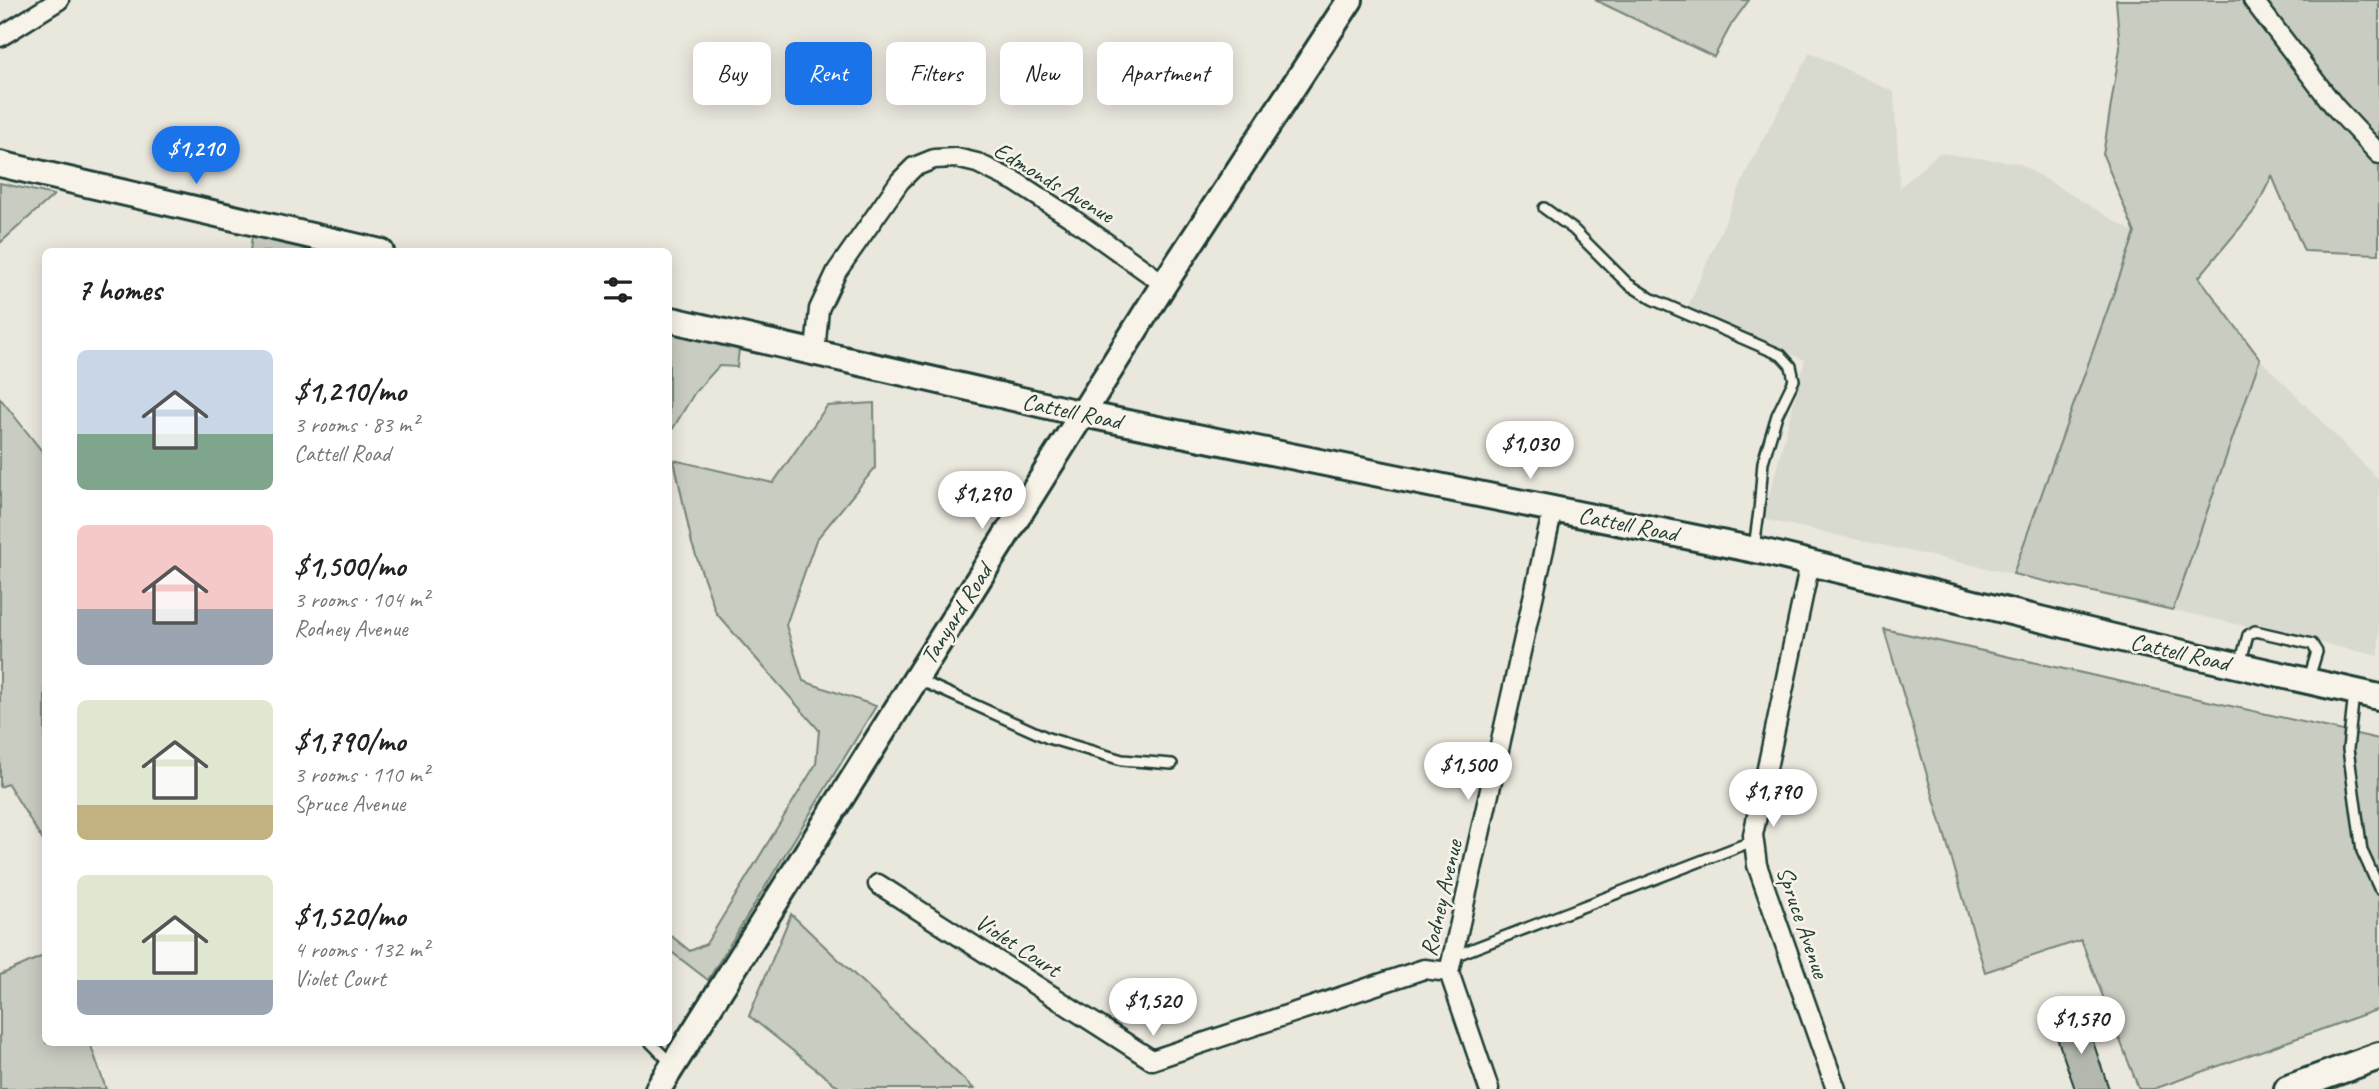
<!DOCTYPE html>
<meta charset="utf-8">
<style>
:root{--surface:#fff;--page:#f6f6f6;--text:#222;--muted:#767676;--accent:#1a73e8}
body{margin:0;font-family:Caveat,sans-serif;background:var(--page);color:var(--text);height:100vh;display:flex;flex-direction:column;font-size:26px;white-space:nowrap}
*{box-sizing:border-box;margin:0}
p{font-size:23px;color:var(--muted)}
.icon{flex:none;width:38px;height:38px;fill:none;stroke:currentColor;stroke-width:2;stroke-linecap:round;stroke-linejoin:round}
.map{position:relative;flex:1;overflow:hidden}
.sheet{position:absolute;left:42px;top:248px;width:630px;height:798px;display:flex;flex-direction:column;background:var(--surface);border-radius:10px;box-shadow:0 4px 18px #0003}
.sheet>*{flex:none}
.guide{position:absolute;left:693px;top:42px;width:665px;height:63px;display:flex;gap:14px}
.price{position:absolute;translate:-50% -60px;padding:0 16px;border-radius:24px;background:#fff;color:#222;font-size:23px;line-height:46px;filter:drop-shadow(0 2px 4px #0008)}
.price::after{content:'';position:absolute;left:50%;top:42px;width:21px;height:16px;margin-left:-10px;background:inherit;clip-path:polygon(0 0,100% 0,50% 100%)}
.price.selected{background:var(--accent);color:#fff}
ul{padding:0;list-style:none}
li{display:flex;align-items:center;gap:21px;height:175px;padding:0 35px}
li span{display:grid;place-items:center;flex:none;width:196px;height:140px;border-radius:10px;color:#555}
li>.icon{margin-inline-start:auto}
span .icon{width:84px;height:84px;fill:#fffc;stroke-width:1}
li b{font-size:30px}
h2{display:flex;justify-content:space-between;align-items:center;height:84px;padding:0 35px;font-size:30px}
.pill{padding:0 24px;border-radius:10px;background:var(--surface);box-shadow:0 4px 18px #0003;font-size:24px;line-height:63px}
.pill.selected{background:var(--accent);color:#fff}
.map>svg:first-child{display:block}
.built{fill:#d9dacf}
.green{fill:#c8ccc1;stroke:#74847a;stroke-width:2}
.building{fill:#b2b8ae;stroke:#1f3d34;stroke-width:2}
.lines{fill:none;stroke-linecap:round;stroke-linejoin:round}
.lane-casing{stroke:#1f3d34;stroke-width:14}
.street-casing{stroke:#1f3d34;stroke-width:23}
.secondary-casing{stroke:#1f3d34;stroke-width:30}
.primary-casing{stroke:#1f3d34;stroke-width:32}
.lane{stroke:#f7f3e8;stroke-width:9}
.street{stroke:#f7f3e8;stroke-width:18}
.secondary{stroke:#f7f3e8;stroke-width:24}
.primary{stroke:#f7f3e8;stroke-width:26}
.labels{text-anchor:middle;stroke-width:5;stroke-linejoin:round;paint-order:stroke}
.street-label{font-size:24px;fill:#1f3d34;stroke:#f7f3e8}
</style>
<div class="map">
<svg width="2379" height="1089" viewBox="0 0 2379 1089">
<rect width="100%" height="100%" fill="#eae8dd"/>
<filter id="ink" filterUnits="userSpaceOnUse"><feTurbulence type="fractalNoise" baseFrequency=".0143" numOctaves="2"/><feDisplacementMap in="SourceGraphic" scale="14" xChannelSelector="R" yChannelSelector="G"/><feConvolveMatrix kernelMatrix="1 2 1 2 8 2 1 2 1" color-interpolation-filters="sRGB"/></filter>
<g filter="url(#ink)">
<path class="built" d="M1810 52 1894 92 1900 187 1939 153 2019 163 2135 233 2013 574 1763 519 1805 360 1685 313 1750 164Z
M2260 359 2379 480V656L2173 610Z"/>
<path class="green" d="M1595 0H1749L1731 25 1714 57Z
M2116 0H2379V254L2304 251 2272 176 2255 210 2199 277 2260 359 2173 610 2013 574 2135 233 2103 155 2120 48Z
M0 183 54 195 0 243Z
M252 235 324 252H250Z
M669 332 739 349 737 367 719 366 695 392 669 435Z
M0 398 45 455V844L8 784 0 787Z
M874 403 875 468 816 540 786 625 803 681 876 706 708 980 669 950V934L690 951 706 944 816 764 819 730 716 613 692 544 674 460 773 483 827 406Z
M1884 629 2379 739V1009L2154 1089H2139L2081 940 1985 972Z
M791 914 974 1089H841L749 1016Z
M45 955 46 1043H90L106 1089H0V975Z"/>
<path class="building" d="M2085 1018 2109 1089H2075L2054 1029Z"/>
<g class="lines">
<defs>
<path id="lane" d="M1544 208 1573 229 1628 284 1652 299 1781 355 1791 366 1794 380 1777 415 1763 462 1759 511 1754 548
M2240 664 2248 635 2255 631 2312 644 2317 652 2309 678
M917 679 1048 738 1122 760 1172 764
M2354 693 2348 749 2362 851 2379 888
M1454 956 1753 841
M651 1043 672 1064"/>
<path id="street" d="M2253 0 2335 107 2379 154
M0 37 59 0
M815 352 819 309 837 271 900 181 914 167 934 159 956 158 977 163 1016 182 1070 217 1164 284
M1810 563 1753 835 1757 865 1836 1089
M878 884 1152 1060 1424 969 1449 972
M1489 1089 1449 972 1553 509"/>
<path id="secondary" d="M0 164 381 252
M668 319 1083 414 1765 552 2130 641 2379 697
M658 1089 1164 284 1350 0"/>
<path id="primary" d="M2288 1089 2379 1056"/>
</defs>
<use href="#lane" class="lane-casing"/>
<use href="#street" class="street-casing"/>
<use href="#secondary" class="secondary-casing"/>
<use href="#primary" class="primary-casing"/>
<use href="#lane" class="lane"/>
<use href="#street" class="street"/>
<use href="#secondary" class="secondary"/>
<use href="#primary" class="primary"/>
</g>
</g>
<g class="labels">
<g class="street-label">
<text transform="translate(1054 182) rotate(31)" y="8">Edmonds Avenue</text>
<text transform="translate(1072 411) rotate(12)" y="8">Cattell Road</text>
<text transform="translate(1628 524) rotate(11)" y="8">Cattell Road</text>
<text transform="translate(956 614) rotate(-58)" y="8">Tanyard Road</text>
<text transform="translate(2180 652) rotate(13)" y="8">Cattell Road</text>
<text transform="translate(1441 898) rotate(-77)" y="8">Rodney Avenue</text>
<text transform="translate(1803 922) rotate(71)" y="8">Spruce Avenue</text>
<text transform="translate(1018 945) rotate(33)" y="8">Violet Court</text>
</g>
</g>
</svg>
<b class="price selected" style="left:196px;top:186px">$1,210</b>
<b class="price" style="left:1530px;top:481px">$1,030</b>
<b class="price" style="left:982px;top:531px">$1,290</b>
<b class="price" style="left:1468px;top:802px">$1,500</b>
<b class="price" style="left:1773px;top:829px">$1,790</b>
<b class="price" style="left:1153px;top:1038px">$1,520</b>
<b class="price" style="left:2081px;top:1056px">$1,570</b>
<div class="guide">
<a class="pill">Buy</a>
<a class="pill selected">Rent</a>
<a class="pill">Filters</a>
<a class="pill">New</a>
<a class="pill">Apartment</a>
</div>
<section class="sheet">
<h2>7 homes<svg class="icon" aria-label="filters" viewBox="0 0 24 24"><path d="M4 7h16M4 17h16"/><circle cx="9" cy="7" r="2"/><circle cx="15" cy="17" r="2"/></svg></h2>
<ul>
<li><span style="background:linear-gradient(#c9d6e8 60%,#7fa58c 0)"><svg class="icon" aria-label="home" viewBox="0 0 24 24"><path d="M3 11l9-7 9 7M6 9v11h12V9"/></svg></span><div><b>$1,210/mo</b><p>3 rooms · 83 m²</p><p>Cattell Road</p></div></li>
<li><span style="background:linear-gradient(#f6c9c9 60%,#9aa5b1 0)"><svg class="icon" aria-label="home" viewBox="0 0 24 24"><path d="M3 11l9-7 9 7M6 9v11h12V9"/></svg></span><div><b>$1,500/mo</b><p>3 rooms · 104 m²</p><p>Rodney Avenue</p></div></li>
<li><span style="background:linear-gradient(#dfe7d0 75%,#c2b280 0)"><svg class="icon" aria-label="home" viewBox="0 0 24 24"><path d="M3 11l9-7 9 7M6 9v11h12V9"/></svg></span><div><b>$1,790/mo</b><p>3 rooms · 110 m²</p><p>Spruce Avenue</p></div></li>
<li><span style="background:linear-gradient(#dfe7d0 75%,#9aa5b1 0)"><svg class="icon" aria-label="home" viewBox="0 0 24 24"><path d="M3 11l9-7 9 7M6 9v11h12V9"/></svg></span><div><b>$1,520/mo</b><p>4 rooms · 132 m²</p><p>Violet Court</p></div></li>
</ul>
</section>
</div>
